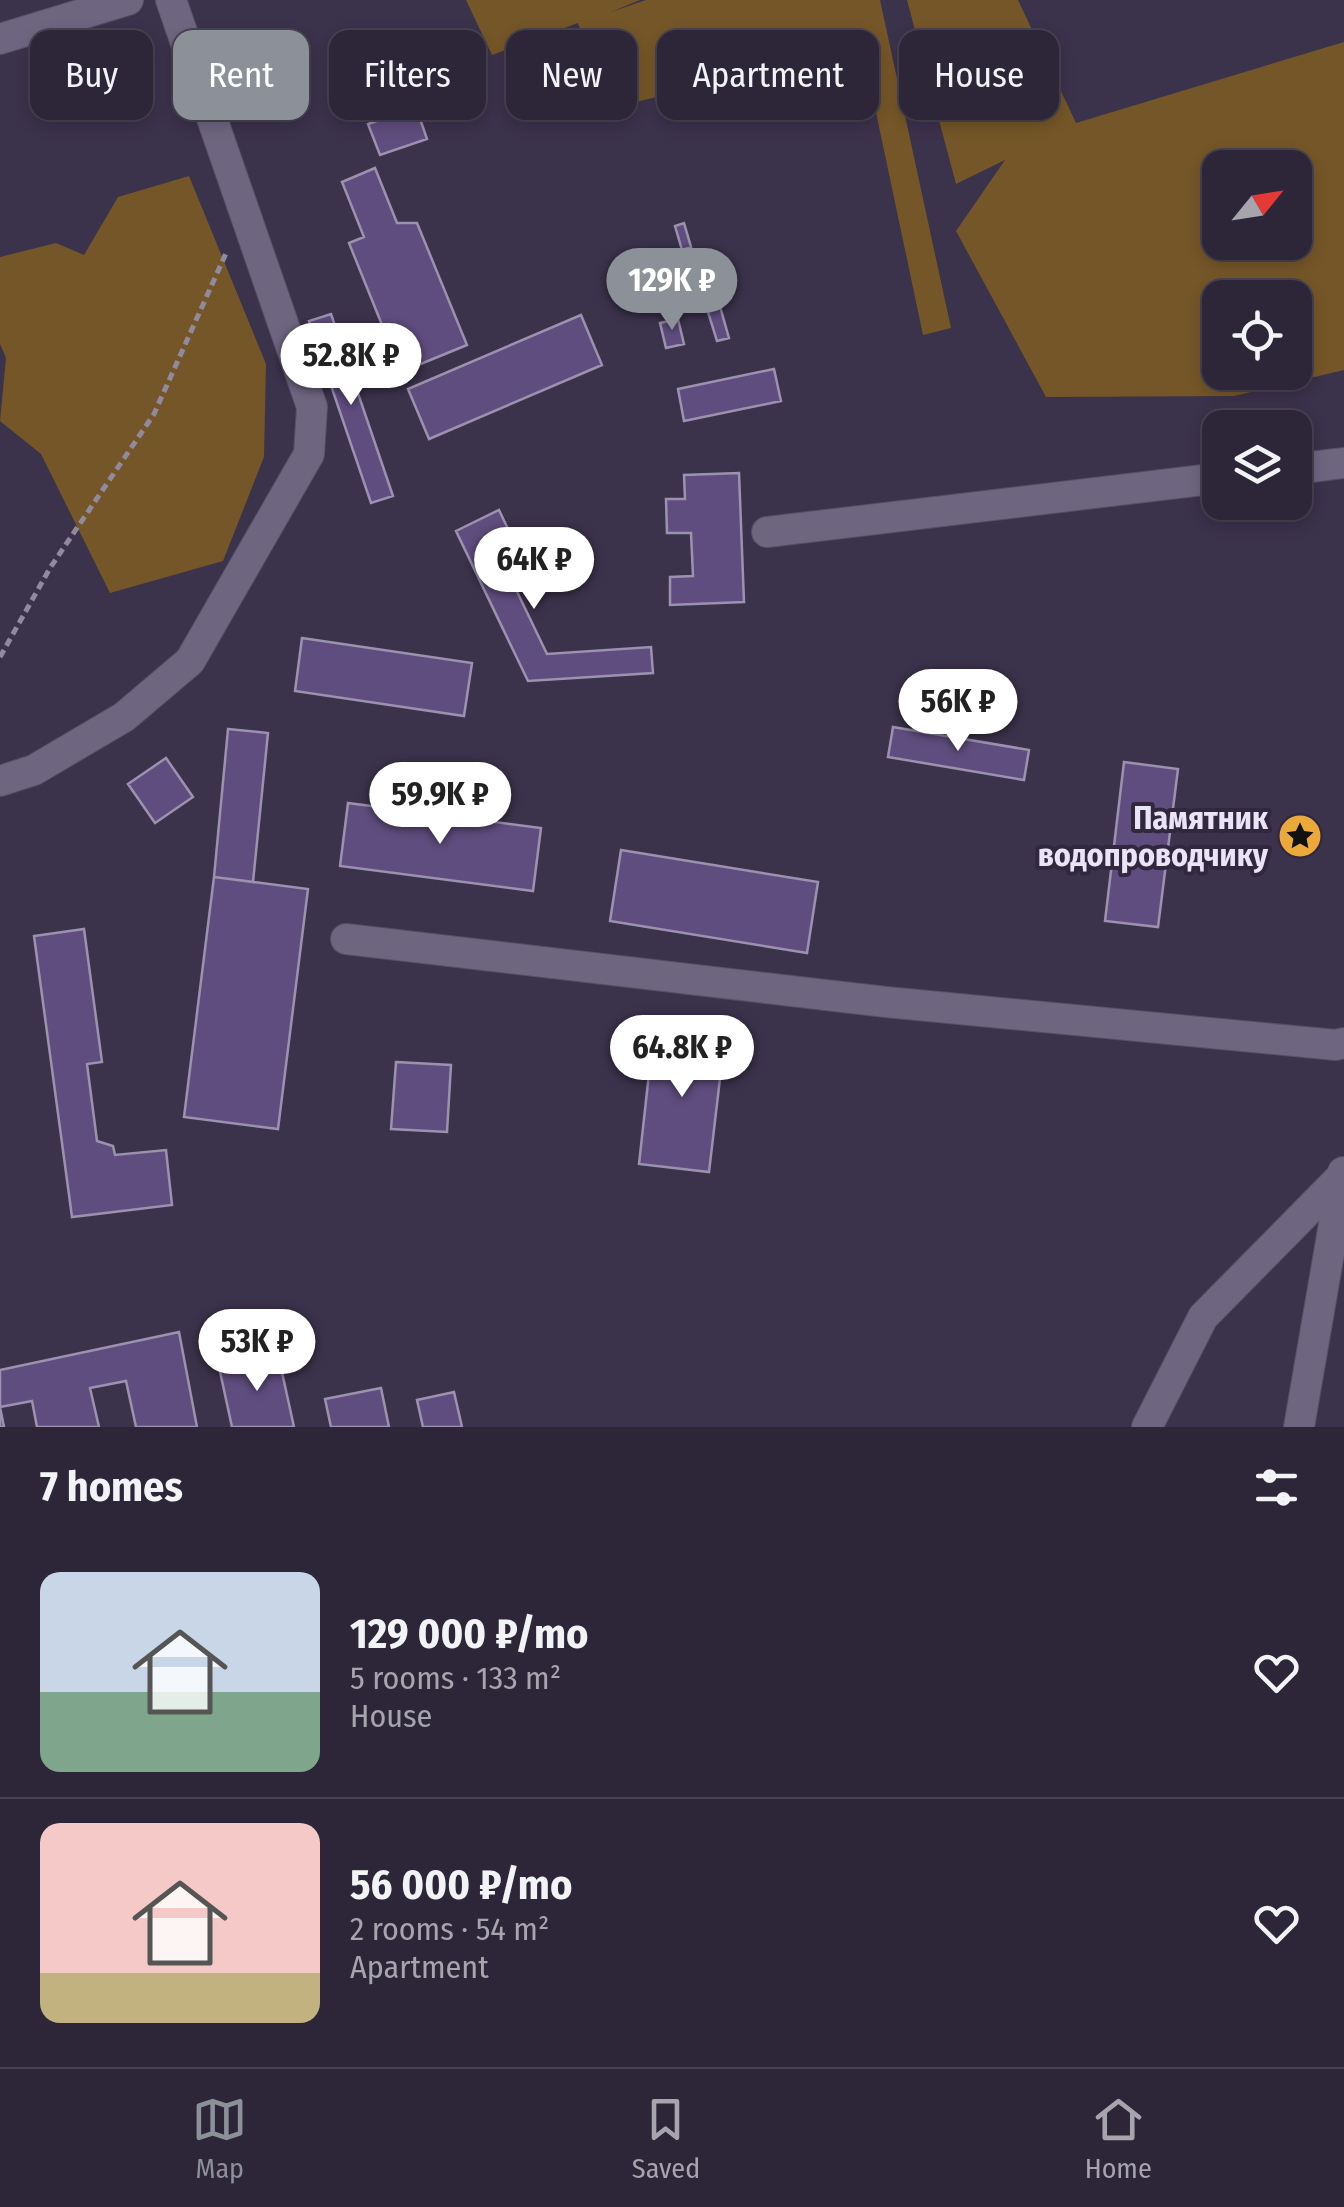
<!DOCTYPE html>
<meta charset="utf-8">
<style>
:root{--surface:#2c2638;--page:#383243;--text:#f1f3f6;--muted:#a6a5ae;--line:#484353;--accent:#8c9099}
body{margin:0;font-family:"Fira Sans Condensed",sans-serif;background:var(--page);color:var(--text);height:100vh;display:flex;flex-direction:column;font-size:38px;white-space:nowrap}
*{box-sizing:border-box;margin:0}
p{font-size:32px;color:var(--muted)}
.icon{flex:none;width:55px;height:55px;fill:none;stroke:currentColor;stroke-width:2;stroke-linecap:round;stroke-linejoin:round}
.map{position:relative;height:1427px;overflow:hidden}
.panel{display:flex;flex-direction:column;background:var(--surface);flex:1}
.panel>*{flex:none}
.banner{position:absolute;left:30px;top:30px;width:1285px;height:90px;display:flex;gap:20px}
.needle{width:65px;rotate:60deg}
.controls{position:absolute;left:1202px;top:150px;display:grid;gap:20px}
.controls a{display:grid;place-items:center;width:110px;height:110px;border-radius:20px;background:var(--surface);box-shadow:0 5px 15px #0003,0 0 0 2px var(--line);font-size:50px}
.price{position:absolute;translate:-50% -85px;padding:0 22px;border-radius:35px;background:#fff;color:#222;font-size:32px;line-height:65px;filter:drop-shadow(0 2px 5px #0008)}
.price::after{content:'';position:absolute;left:50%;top:60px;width:30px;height:22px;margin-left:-15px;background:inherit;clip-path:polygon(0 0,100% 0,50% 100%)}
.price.active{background:var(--accent);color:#fff}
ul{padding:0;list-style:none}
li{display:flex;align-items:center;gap:30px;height:250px;padding:0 40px}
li+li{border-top:2px solid var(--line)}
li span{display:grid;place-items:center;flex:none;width:280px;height:200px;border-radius:20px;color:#555}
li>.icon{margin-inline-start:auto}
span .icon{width:120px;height:120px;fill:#fffc;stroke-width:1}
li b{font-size:42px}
h2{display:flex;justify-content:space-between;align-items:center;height:120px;padding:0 40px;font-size:42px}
.chip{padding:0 35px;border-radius:20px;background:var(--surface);box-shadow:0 5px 15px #0003,0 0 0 2px var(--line);font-size:35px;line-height:90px}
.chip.active{background:var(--accent);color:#fff}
.tab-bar{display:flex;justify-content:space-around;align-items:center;height:140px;border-top:2px solid var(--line);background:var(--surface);font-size:28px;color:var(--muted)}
.tab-bar a{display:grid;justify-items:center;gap:5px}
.tab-bar .active{color:var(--accent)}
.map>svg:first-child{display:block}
.green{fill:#755628;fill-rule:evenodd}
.building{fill:#604d7f;stroke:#9b92af;stroke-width:2.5}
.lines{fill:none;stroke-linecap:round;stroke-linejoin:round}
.minor-casing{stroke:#564f63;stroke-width:32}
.path{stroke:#918a9f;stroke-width:5;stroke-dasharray:8 5;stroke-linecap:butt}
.minor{stroke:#6e6580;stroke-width:30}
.labels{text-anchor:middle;stroke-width:8;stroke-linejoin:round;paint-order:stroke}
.poi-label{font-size:32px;font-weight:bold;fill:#eae5f5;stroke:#312840;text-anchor:end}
</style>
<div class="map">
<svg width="1344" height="1427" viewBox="0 0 1344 1427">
<rect width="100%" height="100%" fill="#3b324b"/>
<path class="green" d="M466 0H640L611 12 646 0H880L951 328 923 335 862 46 604 110 578 23 492 55Z
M907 0H1018L1076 123 1344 42V370L1234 396 1046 397 956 231 1005 160 956 184ZM1220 168H1295V242H1220ZM1220 298H1295V372H1220Z
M189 176 266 364 264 457 223 561 110 593 41 454 0 421 6 358 0 344V257L56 243 84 255 118 197Z"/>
<path class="building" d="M416 107 427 139 380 155 368 124Z
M375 168 397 223H417L467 345 401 372 349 243 364 237 342 182Z
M684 223 691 247 682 250 675 226Z
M713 282 729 338 717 341 700 286Z
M331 314 393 496 371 503 309 321Z
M581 315 602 365 429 439 408 389Z
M678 319 684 344 666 348 660 323Z
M774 369 781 401 684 421 678 389Z
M739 473 744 602 670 605V577L693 576 691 533H667L666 499H685L684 475Z
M499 510 527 569 510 577 547 654 651 647 653 673 528 681 456 531Z
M302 638 472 663 464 716 295 691Z
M893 727 1029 750 1024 780 888 757Z
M228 729 268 733 253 882 214 877Z
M166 758 193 797 155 823 128 784Z
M1124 762 1178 769 1158 927 1105 921Z
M348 803 541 828 533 891 340 866Z
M621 850 818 882 807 953 610 921Z
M214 877 308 889 278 1129 184 1117Z
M84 929 102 1062 87 1064 97 1141 113 1146 115 1155 166 1150 172 1205 72 1217 34 936Z
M654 1028 725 1036 709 1172 639 1164Z
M396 1062 451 1065 447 1132 391 1129Z
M179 1332 197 1427H136L126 1381 90 1388 99 1427H37L32 1401 0 1407 4 1427H0V1370Z
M278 1354 294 1427H232L219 1367Z
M381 1388 389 1427H331L325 1399Z
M454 1392 462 1427H423L417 1400Z"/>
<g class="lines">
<defs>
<path id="minor" d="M0 39 128 0
M1295 469 1344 463
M767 532 1220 478
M0 781 34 770 124 717 190 661 309 454 312 407 171 0
M346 939 886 1002 1336 1045 1344 1043
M1147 1427 1203 1317 1342 1176
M1299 1427 1343 1172"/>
</defs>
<use href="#minor" class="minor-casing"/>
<path class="path" d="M0 657 50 568 154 414 227 251"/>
<use href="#minor" class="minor"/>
</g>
<defs>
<symbol id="sight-disc" viewBox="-11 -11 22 22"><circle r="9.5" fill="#eca93b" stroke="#312840"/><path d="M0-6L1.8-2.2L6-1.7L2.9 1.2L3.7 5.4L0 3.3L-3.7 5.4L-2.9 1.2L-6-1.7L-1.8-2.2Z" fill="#111"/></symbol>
</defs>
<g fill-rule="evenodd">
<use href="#sight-disc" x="1275" y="811" width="50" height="50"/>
</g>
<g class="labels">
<g class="poi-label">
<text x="1268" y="829">Памятник<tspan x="1268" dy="37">водопроводчику</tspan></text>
</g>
</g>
</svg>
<div class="controls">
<a><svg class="needle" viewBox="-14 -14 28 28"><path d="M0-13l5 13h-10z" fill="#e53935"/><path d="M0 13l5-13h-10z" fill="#a6a5ae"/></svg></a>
<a><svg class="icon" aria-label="locate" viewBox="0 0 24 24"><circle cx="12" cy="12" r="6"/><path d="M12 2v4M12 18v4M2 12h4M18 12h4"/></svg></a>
<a><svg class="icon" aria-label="layers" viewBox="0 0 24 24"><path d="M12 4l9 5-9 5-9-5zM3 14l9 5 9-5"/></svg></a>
</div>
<b class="price active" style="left:672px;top:333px">129K ₽</b>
<b class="price" style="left:351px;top:408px">52.8K ₽</b>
<b class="price" style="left:534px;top:612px">64K ₽</b>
<b class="price" style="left:958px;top:754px">56K ₽</b>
<b class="price" style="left:440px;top:847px">59.9K ₽</b>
<b class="price" style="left:682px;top:1100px">64.8K ₽</b>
<b class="price" style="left:257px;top:1394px">53K ₽</b>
<div class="banner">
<a class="chip">Buy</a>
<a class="chip active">Rent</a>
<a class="chip">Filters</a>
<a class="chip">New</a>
<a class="chip">Apartment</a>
<a class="chip">House</a>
</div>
</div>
<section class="panel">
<h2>7 homes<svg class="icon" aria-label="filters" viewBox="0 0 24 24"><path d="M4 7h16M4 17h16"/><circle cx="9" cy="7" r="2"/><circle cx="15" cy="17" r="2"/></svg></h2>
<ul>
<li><span style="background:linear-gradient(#c9d6e8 60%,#7fa58c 0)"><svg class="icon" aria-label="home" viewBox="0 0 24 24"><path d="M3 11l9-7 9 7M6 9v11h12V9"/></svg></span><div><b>129 000 ₽/mo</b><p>5 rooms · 133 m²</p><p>House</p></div><svg class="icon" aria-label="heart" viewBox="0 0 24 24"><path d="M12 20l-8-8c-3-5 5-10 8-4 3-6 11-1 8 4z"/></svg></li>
<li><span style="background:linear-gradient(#f6c9c9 75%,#c2b280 0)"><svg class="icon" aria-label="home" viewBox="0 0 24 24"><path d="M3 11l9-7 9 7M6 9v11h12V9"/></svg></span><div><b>56 000 ₽/mo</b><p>2 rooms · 54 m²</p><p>Apartment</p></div><svg class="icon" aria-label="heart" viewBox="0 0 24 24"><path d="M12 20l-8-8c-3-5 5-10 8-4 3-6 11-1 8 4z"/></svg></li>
</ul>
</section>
<nav class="tab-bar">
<a class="active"><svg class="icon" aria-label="map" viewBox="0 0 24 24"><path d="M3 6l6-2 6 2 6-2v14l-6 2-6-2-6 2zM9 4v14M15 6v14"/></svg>Map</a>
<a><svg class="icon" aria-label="saved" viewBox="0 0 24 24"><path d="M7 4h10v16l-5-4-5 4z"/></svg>Saved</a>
<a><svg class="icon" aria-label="home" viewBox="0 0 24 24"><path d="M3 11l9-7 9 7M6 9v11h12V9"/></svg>Home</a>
</nav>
